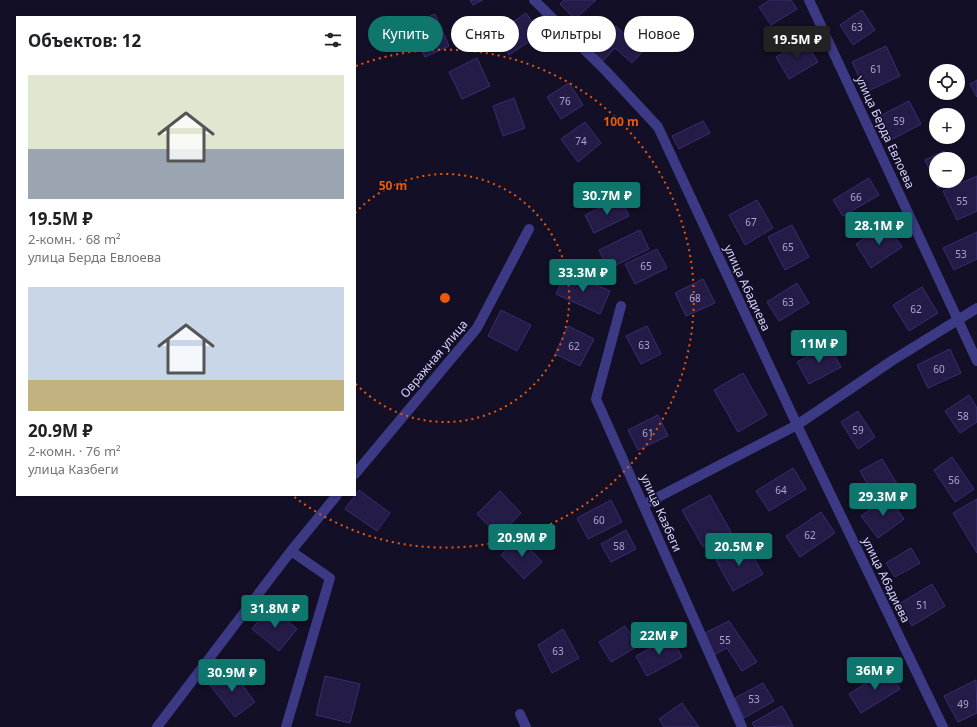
<!DOCTYPE html>
<html lang="ru">
<meta charset="utf-8">
<style>
:root{--surface:#fff;--page:#f6f6f6;--text:#202124;--muted:#757577;--accent:#0f766e}
body{margin:0;font-family:"Noto Sans",sans-serif;background:var(--page);color:var(--text);height:100vh;display:flex;flex-direction:column;font-size:15px;white-space:nowrap}
*{box-sizing:border-box;margin:0}
p{font-size:13px;color:var(--muted)}
.icon{flex:none;width:22px;height:22px;fill:none;stroke:currentColor;stroke-width:2;stroke-linecap:round;stroke-linejoin:round}
.map{position:relative;flex:1;overflow:hidden}
.panel{position:absolute;left:16px;top:16px;width:340px;height:480px;display:flex;flex-direction:column;background:var(--surface);border-radius:0px;box-shadow:0 1px 3px #0004}
.panel>*{flex:none}
.hud{position:absolute;left:368px;top:16px;width:380px;height:36px;display:flex;gap:8px}
.tools{position:absolute;left:929px;top:64px;display:grid;gap:8px}
.tools a{display:grid;place-items:center;width:36px;height:36px;border-radius:50%;background:var(--surface);box-shadow:0 1px 3px #0004;font-size:20px}
.price{position:absolute;translate:-50% -34px;padding:0 9px;border-radius:4px;background:var(--accent);color:#fff;font-size:13px;line-height:26px;filter:drop-shadow(0 1px 2px #0008)}
.price::after{content:'';position:absolute;left:50%;top:24px;width:12px;height:9px;margin-left:-6px;background:inherit;clip-path:polygon(0 0,100% 0,50% 100%)}
.price.selected{background:#222;color:#fff}
ul{padding:0;list-style:none}
li{display:grid;align-content:center;gap:8px;height:212px;padding:0 12px}
li span{display:grid;place-items:center;height:124px;border-radius:0px;color:#555}
li>.icon{margin-inline-start:auto}
span .icon{width:72px;height:72px;fill:#fffc;stroke-width:1}
li b{font-size:17px}
h2{display:flex;justify-content:space-between;align-items:center;height:48px;padding:0 12px;font-size:17px}
.chip{padding:0 14px;border-radius:18px;background:var(--surface);box-shadow:0 1px 3px #0004;font-size:14px;line-height:36px}
.chip.selected{background:var(--accent);color:#fff}
.map>svg:first-child{display:block}
.building{fill:#241b47;stroke:#3b2d73}
.lines{fill:none;stroke-linecap:round;stroke-linejoin:round}
.minor{stroke:#3d3a85;stroke-width:10}
.ring{fill:none;stroke:#e8590c;stroke-width:2;stroke-dasharray:2 4}
.labels{text-anchor:middle;stroke-width:3;stroke-linejoin:round;paint-order:stroke}
.number-label{font-size:10px;fill:#aca6d1}
.street-label{font-size:12px;fill:#d9d4ff;stroke:#130f26}
.centre{fill:#e8590c;stroke:#130f26;stroke-width:2}
.ring-label{font-size:12px;text-anchor:middle;font-weight:bold;fill:#e8590c;stroke:#130f26;stroke-width:3;stroke-linejoin:round;paint-order:stroke}
</style>
<div class="map">
<svg width="977" height="727" viewBox="0 0 977 727">
<rect width="100%" height="100%" fill="#130f26"/>
<path class="building" d="M470 0H483L473 5Z
M564 0H596L575 19 560 4Z
M770 0H791L797 9 771 25 759 7Z
M862 10 875 30 853 45 840 25Z
M526 13 540 34 509 55 495 34Z
M435 14 449 46 425 57 410 25Z
M616 26 642 52 632 63 615 48 603 61 592 51Z
M804 40 818 62 789 79 776 57Z
M886 46 900 76 866 92 852 62Z
M477 58 490 86 462 99 449 72Z
M977 80V97L970 84Z
M569 83 583 105 561 119 547 97Z
M514 98 525 128 503 136 493 106Z
M909 101 921 124 889 141 876 118Z
M703 121 710 133 679 149 672 136Z
M585 122 601 143 578 162 561 139Z
M944 151 948 159H936V181H954L938 188 925 160Z
M977 176V211L957 220 943 191Z
M869 178 879 195 843 216 833 200Z
M620 198 629 216 594 233 585 215Z
M757 200 773 228 745 245 729 215Z
M886 224 902 247 871 268 856 244Z
M792 225 809 257 785 270 768 237Z
M640 230 649 249 608 269 599 250Z
M977 232V259L954 270 943 248Z
M657 249 667 268 635 284 625 264Z
M566 272 610 291 600 314 556 294Z
M703 279 715 303 686 316 675 293Z
M797 283 809 303 779 321 767 302Z
M922 287 938 313 909 331 893 305Z
M501 310 531 325 517 351 488 336Z
M568 326 594 339 580 366 555 354Z
M647 326 661 354 641 364 626 336Z
M829 345 841 367 809 384 797 362Z
M950 349 961 373 928 388 917 365Z
M743 373 767 415 738 432 714 390Z
M969 395 977 408V422L960 433 945 411Z
M858 411 875 437 858 449 841 422Z
M658 415 668 436 638 450 628 430Z
M952 457 974 489 955 502 934 470Z
M882 459 897 484 874 496 860 471Z
M793 468 806 489 769 511 756 491Z
M359 490 390 513 377 531 345 509Z
M500 491 521 513 499 536 477 514Z
M710 495 731 532 703 547 682 510Z
M888 497 904 519 878 538 861 516Z
M977 499V553L953 513Z
M611 500 622 522 588 539 577 518Z
M821 512 835 533 800 557 786 536Z
M626 530 636 549 611 562 601 544Z
M520 538 542 562 524 579 501 555Z
M745 543 763 574 733 591 716 560Z
M911 548 920 563 895 577 886 563Z
M932 584 945 606 912 626 899 604Z
M271 606 297 629 279 651 252 629Z
M729 621 757 662 742 671 727 648 714 655 705 633Z
M625 626 638 646 611 662 599 642Z
M563 629 579 658 552 673 538 645Z
M671 637 682 657 647 676 636 656Z
M230 669 255 702 235 717 210 685Z
M888 669 900 689 861 713 849 694Z
M325 676 360 684 350 723 316 715Z
M976 680 977 713 958 722 944 696Z
M763 683 774 701 744 718 735 698Z
M682 703 699 727H664L659 719Z
M782 706 793 726 755 727 752 723Z"/>
<g class="lines">
<path class="minor" d="M534 0 606 71 658 127 797 425 943 727
M809 0 977 361
M621 306 596 399 742 727
M355 474 477 328 529 229
M643 505 797 425 893 360 977 308
M520 714 526 727
M157 727 291 551 337 495
M286 727 330 578 291 551"/>
</g>
<g class="ring">
<path d="M355 213A124 124 0 1 1 355 383"/>
<path d="M356 66A249 249 0 1 1 293 496"/>
</g>
<g class="labels">
<g class="number-label">
<text x="857" y="31">63</text>
<text x="876" y="73">61</text>
<text x="565" y="105">76</text>
<text x="899" y="125">59</text>
<text x="581" y="145">74</text>
<text x="856" y="201">66</text>
<text x="962" y="205">55</text>
<text x="751" y="226">67</text>
<text x="788" y="251">65</text>
<text x="961" y="258">53</text>
<text x="646" y="270">65</text>
<text x="695" y="302">68</text>
<text x="788" y="306">63</text>
<text x="916" y="313">62</text>
<text x="644" y="349">63</text>
<text x="574" y="350">62</text>
<text x="939" y="373">60</text>
<text x="963" y="420">58</text>
<text x="858" y="434">59</text>
<text x="648" y="437">61</text>
<text x="954" y="484">56</text>
<text x="781" y="494">64</text>
<text x="599" y="524">60</text>
<text x="810" y="539">62</text>
<text x="619" y="550">58</text>
<text x="922" y="609">51</text>
<text x="725" y="644">55</text>
<text x="558" y="655">63</text>
<text x="754" y="703">53</text>
<text x="963" y="708">49</text>
</g>
<g class="street-label">
<text transform="translate(885 132) rotate(65)" y="4">улица Берда Евлоева</text>
<text transform="translate(747 288) rotate(65)" y="4">улица Абадиева</text>
<text transform="translate(434 359) rotate(-50)" y="4">Овражная улица</text>
<text transform="translate(661 513) rotate(66)" y="4">улица Казбеги</text>
<text transform="translate(886 580) rotate(64)" y="4">улица Абадиева</text>
</g>
</g>
<circle cx="445" cy="298" r="6" class="centre"/>
<g class="ring-label">
<text x="621" y="126">100 m</text>
<text x="393" y="190">50 m</text>
</g>
</svg>
<div class="tools">
<a><svg class="icon" aria-label="locate" viewBox="0 0 24 24"><circle cx="12" cy="12" r="6"/><path d="M12 2v4M12 18v4M2 12h4M18 12h4"/></svg></a>
<a>+</a>
<a>−</a>
</div>
<b class="price selected" style="left:797px;top:60px">19.5M ₽</b>
<b class="price" style="left:607px;top:216px">30.7M ₽</b>
<b class="price" style="left:879px;top:246px">28.1M ₽</b>
<b class="price" style="left:583px;top:293px">33.3M ₽</b>
<b class="price" style="left:819px;top:364px">11M ₽</b>
<b class="price" style="left:883px;top:517px">29.3M ₽</b>
<b class="price" style="left:522px;top:558px">20.9M ₽</b>
<b class="price" style="left:739px;top:567px">20.5M ₽</b>
<b class="price" style="left:275px;top:629px">31.8M ₽</b>
<b class="price" style="left:659px;top:656px">22M ₽</b>
<b class="price" style="left:875px;top:691px">36M ₽</b>
<b class="price" style="left:232px;top:693px">30.9M ₽</b>
<div class="hud">
<a class="chip selected">Купить</a>
<a class="chip">Снять</a>
<a class="chip">Фильтры</a>
<a class="chip">Новое</a>
</div>
<section class="panel">
<h2>Объектов: 12<svg class="icon" aria-label="filters" viewBox="0 0 24 24"><path d="M4 7h16M4 17h16"/><circle cx="9" cy="7" r="2"/><circle cx="15" cy="17" r="2"/></svg></h2>
<ul>
<li><span style="background:linear-gradient(#dfe7d0 60%,#9aa5b1 0)"><svg class="icon" aria-label="home" viewBox="0 0 24 24"><path d="M3 11l9-7 9 7M6 9v11h12V9"/></svg></span><div><b>19.5M ₽</b><p>2-комн. · 68 m²</p><p>улица Берда Евлоева</p></div></li>
<li><span style="background:linear-gradient(#c9d6e8 75%,#c2b280 0)"><svg class="icon" aria-label="home" viewBox="0 0 24 24"><path d="M3 11l9-7 9 7M6 9v11h12V9"/></svg></span><div><b>20.9M ₽</b><p>2-комн. · 76 m²</p><p>улица Казбеги</p></div></li>
</ul>
</section>
</div>
